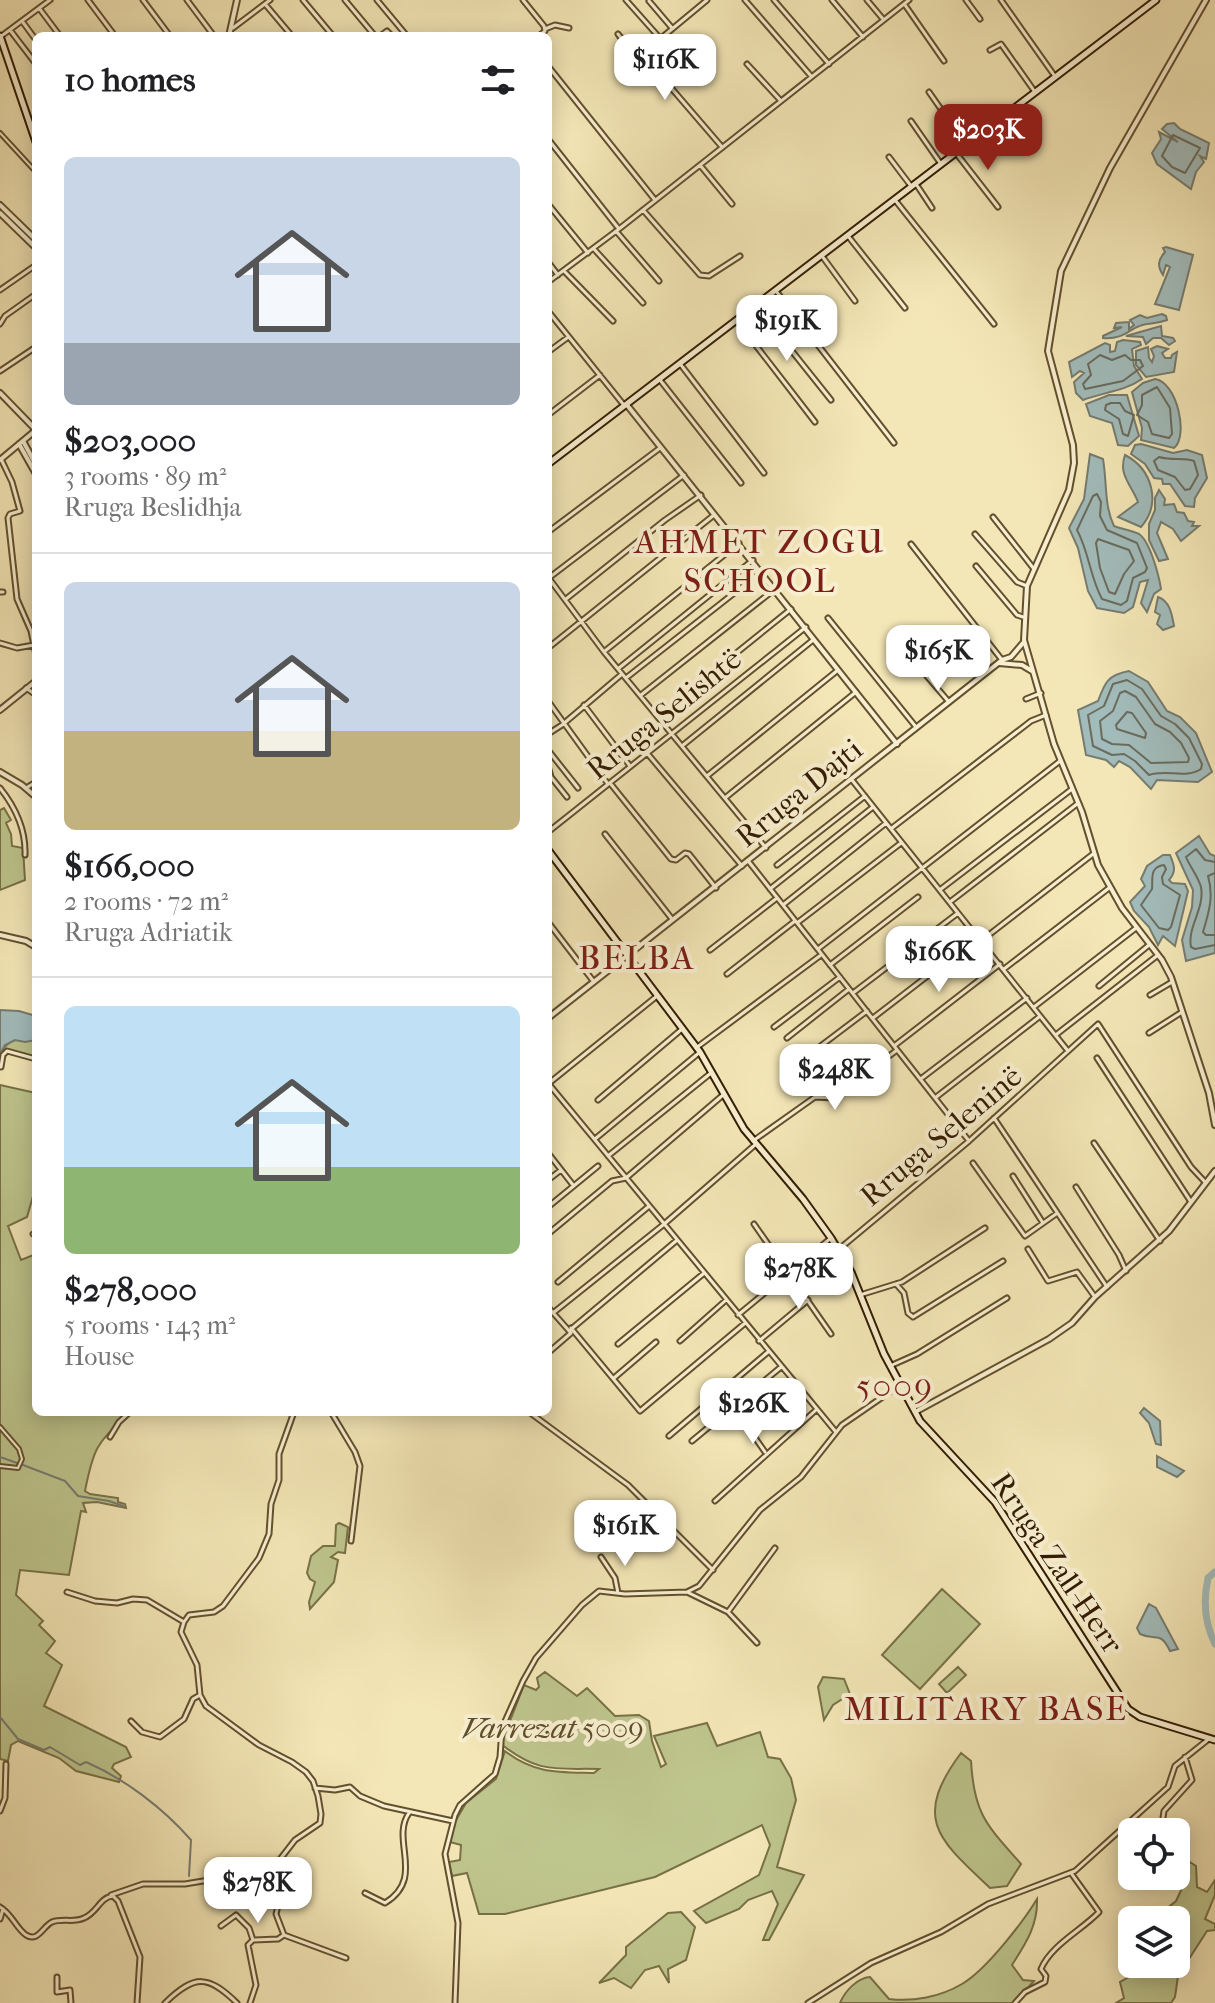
<!DOCTYPE html>
<meta charset="utf-8">
<style>
:root{--surface:#fff;--page:#f6f6f6;--text:#202124;--muted:#757577;--line:#e0e0e0;--accent:#8f2418}
body{margin:0;font-family:"IM FELL French Canon",serif;background:var(--page);color:var(--text);height:100vh;display:flex;flex-direction:column;font-size:30px;white-space:nowrap}
*{box-sizing:border-box;margin:0}
p{font-size:26px;color:var(--muted)}
.icon{flex:none;width:44px;height:44px;fill:none;stroke:currentColor;stroke-width:2;stroke-linecap:round;stroke-linejoin:round}
.map{position:relative;flex:1;overflow:hidden}
.panel{position:absolute;left:32px;top:32px;width:520px;height:1384px;display:flex;flex-direction:column;background:var(--surface);border-radius:12px;box-shadow:0 4px 20px #0003}
.panel>*{flex:none}
.tools{position:absolute;left:1118px;top:1818px;display:grid;gap:16px}
.tools a{display:grid;place-items:center;width:72px;height:72px;border-radius:12px;background:var(--surface);box-shadow:0 4px 20px #0003;font-size:40px}
.price{position:absolute;translate:-50% -68px;padding:0 18px;border-radius:16px;background:#fff;color:#222;font-size:26px;line-height:52px;filter:drop-shadow(0 2px 4px #0008)}
.price::after{content:'';position:absolute;left:50%;top:48px;width:24px;height:18px;margin-left:-12px;background:inherit;clip-path:polygon(0 0,100% 0,50% 100%)}
.price.on{background:var(--accent);color:#fff}
ul{padding:0;list-style:none}
li{display:grid;align-content:center;gap:16px;height:424px;padding:0 32px}
li+li{border-top:2px solid var(--line)}
li span{display:grid;place-items:center;height:248px;border-radius:12px;color:#555}
li>.icon{margin-inline-start:auto}
span .icon{width:144px;height:144px;fill:#fffc;stroke-width:1}
li b{font-size:34px}
h2{display:flex;justify-content:space-between;align-items:center;height:96px;padding:0 32px;font-size:34px}
.map>svg:first-child{display:block}
.green{fill:#bec58d;stroke:#787146;stroke-width:2}
.water{fill:#a2bcbb;stroke:#767c70;stroke-width:2}
.lines{fill:none;stroke-linecap:round;stroke-linejoin:round}
.shore{stroke:#6a6c5e;stroke-width:2}
.stream{stroke:#767c70;stroke-width:2}
.river{stroke:#a2bcbb;stroke-width:7}
.pedestrian-casing{stroke:#63502e;stroke-width:6}
.minor-casing{stroke:#63502e;stroke-width:7}
.tertiary-casing{stroke:#63502e;stroke-width:8}
.secondary-casing{stroke:#331d00;stroke-width:9}
.pedestrian{stroke:#f8efd0;stroke-width:2}
.minor{stroke:#f8efd0;stroke-width:3}
.tertiary{stroke:#f8efd0;stroke-width:4}
.secondary{stroke:#f8efd0;stroke-width:5}
.labels{text-anchor:middle;stroke-width:8;stroke-linejoin:round;paint-order:stroke}
.street-label{font-size:30px;fill:#331d00;stroke:#f8efd0}
.park-label{font-size:30px;font-style:italic;fill:#5d4f2a;stroke:#f8efd0}
.quarter-label{font-size:34px;letter-spacing:2px;fill:#7a1f14;stroke:#f8efd0}
</style>
<div class="map">
<svg width="1215" height="2003" viewBox="0 0 1215 2003">
<rect width="100%" height="100%" fill="#f4e7b7"/>
<filter id="stains"><feTurbulence type="fractalNoise" baseFrequency=".0025" numOctaves="4"/><feColorMatrix values="0 0 0 0 .2 0 0 0 0 .09 0 0 0 0 .02 0 0 0 .5 -.17"/></filter>
<radialGradient id="worn" r=".72"><stop offset=".6" stop-color="#630" stop-opacity="0"/><stop offset="1" stop-color="#630" stop-opacity=".3"/></radialGradient>
<path class="green" d="M4 808 11 820 6 823 11 834 12 846 23 848 25 880 0 890V810Z
M15 1040H36V1058L7 1050 2 1054 0 1066C0 1053 2 1045 15 1040Z
M0 1085 36 1093V1186L27 1217 8 1226 21 1260 36 1254V1412H130C97 1444 94 1445 85 1491L90 1494 118 1498V1502L125 1504 126 1508 97 1502 83 1503 86 1512 81 1511 69 1575 20 1570 16 1595 43 1621 39 1625 55 1641 46 1653 62 1665 44 1706 126 1747 131 1757 114 1764 112 1768 121 1776 119 1782 76 1771 59 1758 18 1741 11 1745 8 1761 0 1759Z
M339 1523 348 1527 345 1553 338 1552 331 1557 338 1560 334 1582 310 1609 309 1602 315 1582 310 1579 307 1573 311 1556 323 1546H335L336 1525Z
M942 1589 980 1624 920 1689 882 1655Z
M958 1667 966 1675 947 1693 939 1684Z
M545 1672 577 1696 587 1688 615 1716 639 1715 649 1721 652 1741 661 1767 666 1764 654 1736 707 1723 717 1746 760 1732 768 1757 780 1759 791 1778 796 1800 777 1867 804 1875 769 1940H763L778 1904 772 1891 748 1900 739 1909 706 1923 694 1911 759 1875 770 1845 762 1825 655 1877 505 1914H479L467 1873 452 1876 449 1862 460 1860 461 1845 450 1842 455 1822 466 1803 496 1779 505 1751C534 1774 559 1772 594 1773L599 1769C555 1768 539 1774 501 1744L524 1685 536 1690 539 1687 537 1678Z
M823 1677 844 1679 850 1694 833 1705 824 1720 818 1687Z
M961 1753 971 1761C974 1815 987 1825 1021 1864L1007 1886 990 1888C938 1839 912 1819 961 1753Z
M1190 1862 1196 1866 1197 1887 1207 1892 1215 1880V1895L1205 1919 1215 1924V1930L1207 1931 1178 1976 1175 1997 1171 2003H1116L1124 1998 1120 1982 1138 1972 1142 1964H1176V1920H1162L1166 1909 1176 1901 1184 1884 1180 1878Z
M1037 1899C1038 1925 1026 1943 1012 1965L1023 1980 1034 1981 1014 2003H840C845 1991 857 1978 870 1977L889 1999C913 2002 940 1997 962 1984 986 1970 1023 1922 1037 1899Z
M681 1912 695 1927 686 1960 668 1969 669 1983 659 1966 645 1970 631 1988 614 1978 599 1983 626 1955V1947L668 1913Z"/>
<path class="water" d="M1174 123 1180 129 1209 143 1206 159 1200 156 1204 162 1196 172 1191 189 1157 164 1152 153 1161 139 1159 132 1178 142 1162 129 1167 124Z
M1166 247 1193 255 1179 310 1155 304 1170 267 1166 265 1163 275C1157 266 1158 260 1165 252L1163 248Z
M1162 314 1166 316 1167 320C1159 323 1154 323 1147 324 1130 326 1126 340 1103 338V336L1122 327 1114 328 1116 323 1129 322V329L1134 325 1130 320 1140 315 1147 318Z
M1161 326 1162 336 1173 338 1175 341 1169 345 1161 338H1153L1146 344 1143 337 1126 336Z
M1123 340 1140 342 1141 345 1132 349 1134 366 1142 379C1125 391 1104 392 1083 400L1076 393 1074 382 1084 373 1080 371 1072 377 1069 362 1105 343 1110 345V352L1115 351 1117 342Z
M1157 346 1168 349 1162 353 1165 358H1171L1172 355 1177 352 1174 372 1146 377 1136 365V351L1148 347 1149 358 1152 362 1154 356 1151 349Z
M1155 379C1177 382 1189 436 1174 448L1141 440 1142 428 1132 392 1143 383Z
M1109 395H1127L1139 436 1128 446 1118 445 1112 423 1090 416 1086 404Z
M1141 444 1173 453 1187 450 1202 455 1207 478 1195 498 1194 507 1185 506 1170 484H1163L1162 479 1154 478 1145 464 1131 454 1135 445Z
M1090 454 1103 459C1107 481 1104 506 1114 526 1121 529 1131 530 1139 534 1150 541 1159 576 1161 589L1154 594 1147 612 1141 603 1148 580 1140 582 1133 607 1124 613 1097 608 1088 591 1078 548 1069 528 1084 499Z
M1125 455C1152 469 1162 503 1141 527L1118 517 1138 502C1131 484 1118 475 1125 455Z
M1159 490 1165 499 1164 505 1174 504 1177 512 1184 513 1188 521 1194 522 1192 526H1199L1181 541 1173 529 1161 522 1157 533 1168 559 1159 561 1149 540V524L1155 510V498Z
M1158 597C1170 601 1172 615 1174 626L1163 630 1157 624 1160 615 1155 612Z
M1129 671 1148 682 1167 711 1180 717 1196 733 1212 772 1198 782 1157 780 1151 789 1130 767 1119 761 1114 767 1106 760 1086 755 1078 710 1098 701C1105 682 1108 675 1129 671Z
M1199 836 1210 854 1215 856V953L1186 961 1182 940 1192 907 1193 890 1176 853Z
M1163 855H1170C1174 865 1177 871 1169 880L1172 883 1185 884 1188 891 1175 946 1163 936 1158 945 1149 927 1134 911 1130 902 1145 886 1141 879 1147 866Z
M0 1010 19 1011 36 1016V1040L25 1042 15 1040 5 1045 0 1054Z
M1144 1408 1160 1421 1161 1445 1156 1444 1149 1423 1140 1413Z
M1157 1456 1184 1471 1177 1477 1157 1467Z
M1149 1604 1156 1608 1178 1649 1170 1651C1160 1630 1157 1642 1140 1634L1137 1628Z"/>
<g class="lines">
<path class="shore" d="M1173 135 1200 148 1185 173 1172 167 1162 156Z
M1100 355 1112 360 1125 355 1131 360H1140L1143 366 1123 381 1085 389 1083 384 1091 375 1088 364Z
M1157 387 1170 408 1172 434 1169 438 1152 434 1148 422 1137 415 1142 405V395Z
M1111 403H1120L1125 411 1134 415 1128 436 1123 434 1119 419 1105 410 1106 405Z
M1159 457C1173 461 1184 457 1194 461L1198 475 1190 489 1185 490 1175 477 1158 470 1154 461Z
M1097 494 1101 502 1100 516 1107 530 1137 543 1147 568 1145 572 1133 578 1127 601 1121 605 1102 599C1090 577 1089 552 1077 530L1093 496Z
M1098 539 1129 550 1134 561 1124 574 1115 594 1109 592 1100 568 1096 543Z
M1127 680 1142 689 1161 716 1175 724 1189 738 1202 764 1201 769C1187 779 1165 769 1149 775L1135 761 1124 754 1112 755 1093 746 1088 715 1104 706 1113 684Z
M1125 691 1136 697 1155 724 1170 732 1181 743 1189 758 1188 762 1151 763 1129 745 1112 744 1102 739 1100 721 1113 711 1120 693Z
M1127 712 1132 713 1146 733 1145 738 1117 729 1116 725Z
M1215 862 1205 860 1196 849 1186 857C1190 867 1198 876 1201 887 1205 909 1187 927 1191 947L1195 949 1215 945
M1164 865 1166 869 1162 877 1163 884 1180 895 1171 927 1168 930 1159 928 1141 905 1152 889C1153 879 1149 867 1164 865Z
M1215 873 1208 876C1214 896 1209 912 1203 932L1206 935H1215"/>
<path class="stream" d="M0 1457 17 1463
M23 1465 65 1481 78 1496 109 1501 123 1506
M0 1717 18 1739 44 1750 50 1747 80 1765 86 1762C125 1779 163 1808 191 1840L189 1876"/>
<path class="river" d="M1215 1572 1208 1578C1203 1601 1204 1622 1215 1644"/>
<defs>
<path id="pedestrian" d="M0 133 36 172
M0 1427 19 1449 22 1459 18 1468 0 1466"/>
<path id="minor" d="M88 0 115 36
M143 0 170 36
M187 0 214 36
M303 0 333 36
M345 0 375 36
M377 0 407 36
M523 0 544 26 545 31 539 36
M626 0 658 36
M707 0 642 54 722 147
M745 0 811 76
M774 0 829 64
M832 0 863 37
M867 0 883 19
M966 0 980 19
M1001 0 1054 75
M649 1 672 28
M265 4 292 36
M905 5 944 61
M39 8 60 36
M22 21 36 40
M233 28 270 0
M545 29 555 25 569 28
M10 30 36 64
M618 34 635 56 642 54
M380 36 387 31 392 36
M0 37 50 0
M990 50 1001 44 1035 92
M747 64 781 101
M548 66 655 200
M929 92 966 145
M911 121 941 164
M548 139 619 229
M956 153 998 207
M889 157 911 186
M700 165 732 204
M916 184 932 208
M895 200 994 324
M548 204 588 253
M643 210 700 275 709 276 740 256
M616 231 659 281
M848 236 905 308
M594 249 643 303
M822 256 855 301
M548 262 558 275
M565 272 613 321
M548 282 619 229 909 0
M0 290 36 265
M776 291 894 443
M756 306 831 400
M548 311 623 404
M737 321 815 422
M0 324 5 316 36 294
M548 352 567 338
M681 365 764 473
M0 371 36 347
M660 380 741 483
M548 415 600 375
M1 459 12 482 20 511 10 514 8 518 17 599 31 631 36 655
M993 517 1034 569
M548 532 660 448
M975 534 1017 582 1027 586
M911 544 1002 660
M976 566 1017 615 1023 617
M548 577 604 652 766 848
M550 577 684 475
M0 592H3
M566 599 665 520 701 495
M828 618 916 727
M897 641 949 702
M0 643 17 648 34 645
M548 648 714 515
M605 651 739 543
M619 668 753 560
M626 678 761 572
M26 688 36 695
M641 695 775 589
M1026 699 1041 693
M548 701 608 784
M584 705 630 766
M658 716 791 609
M548 734 562 725 622 674
M682 746 813 640
M548 750 578 788
M647 753 742 866
M548 766 551 777 567 797
M707 776 838 670
M852 780 1068 1051
M610 783 671 859 676 860 685 853 689 854 716 888
M0 788C16 808 26 829 25 855
M26 788 36 782
M725 798 856 692
M892 828 1031 721 1046 715
M548 832 806 627
M605 834 672 919
M749 862 969 1141
M777 865 865 796
M770 889 873 807
M941 889 1072 789
M950 902 1077 804
M783 905 886 823
M548 922 594 982
M797 923 901 843
M981 941 1093 854
M818 949 1060 761
M710 950 777 898
M830 965 918 897
M1004 969 1109 888
M727 974 795 921
M1099 986 1149 945
M853 993 958 913
M1150 995 1172 982
M1034 1007 1136 928
M873 1018 978 937
M774 1027 840 977
M1149 1033 1182 1012
M1057 1034 1158 955
M787 1038 849 989
M894 1046 1000 964
M696 1048 821 955
M814 1051 867 1011
M1097 1058 1191 1202
M1 1067 3 1055 7 1051 36 1059
M922 1078 1027 998
M548 1083 836 1432
M548 1084 657 996
M935 1098 1039 1017
M598 1100 682 1029
M994 1118 1107 1287
M595 1139 700 1052
M753 1141 815 1097 834 1098 897 1050
M1094 1143 1160 1241
M548 1153 573 1185
M608 1156 711 1073
M973 1163 1025 1236 1056 1214
M1013 1176 1043 1223
M548 1180 561 1170
M1076 1187 1119 1255 1126 1271
M548 1207 598 1166
M754 1224 831 1334
M33 1234 36 1233
M548 1234 612 1181 626 1178 723 1095
M1028 1249 1048 1281 1077 1272 1095 1297
M838 1250 969 1141 1098 1024 1191 1167 1205 1182
M558 1282 648 1207
M896 1284 904 1293 908 1313 913 1317 1003 1261
M860 1295 902 1282 985 1228
M548 1307 571 1333
M553 1313 663 1225 756 1144
M738 1315 831 1238
M571 1328 640 1411 744 1324
M569 1331 676 1241
M680 1341 725 1301
M759 1341 808 1300
M618 1344 703 1274
M549 1352 571 1333
M890 1366 917 1354 1007 1298
M614 1378 656 1342
M331 1412 355 1452 360 1466 351 1541
M529 1412 628 1485 713 1570
M749 1429 765 1452
M669 1436 768 1352
M110 1437 119 1422 130 1412
M692 1441 781 1367
M715 1501 816 1410
M601 1557 615 1578 618 1593
M67 1592 95 1601 117 1603 133 1599 147 1600 184 1622
M687 1592 728 1612 757 1643
M728 1612 775 1548
M131 1721 142 1732 160 1737 184 1719 193 1699 200 1695
M315 1788 335 1790 350 1787 360 1796 384 1806 453 1821
M0 1811 5 1798 6 1764
M1161 1832 1164 1811 1192 1780 1185 1757
M1148 1886 1155 1876
M365 1893 385 1903C426 1878 390 1840 409 1813
M111 1895 143 1884H185L233 1876 246 1883 257 1896
M0 1907C12 1914 16 1928 26 1935 38 1943 43 1926 52 1922 62 1918 74 1923 84 1918 97 1913 100 1897 113 1896L118 1901 140 1957 137 2003
M0 1919 3 1909
M221 1926 236 1915 249 1928 253 1940
M284 1935 346 1958
M57 1977V1992L70 1990 71 2003
M165 2003C195 1974 208 1975 237 2003
M250 2003 256 1985 248 1945 253 1940 278 1939 284 1935 276 1914 283 1885 281 1858 295 1840 320 1823 321 1814 318 1796 313 1781 306 1772 292 1762 259 1745 206 1706 200 1695 197 1665 181 1632 184 1622 189 1615 214 1612 223 1606 259 1558 269 1534 271 1504 279 1480V1454L294 1412
M455 2003 458 1923 445 1854 455 1815 460 1805 495 1774 500 1757 502 1728 523 1681 536 1658 582 1605 599 1591 625 1594 687 1592 699 1586 760 1510 801 1477 842 1425 900 1385
M808 2003 871 1963 941 1932 988 1904 1075 1871 1168 1787 1175 1766 1210 1738
M1015 2003 1025 1992 1045 1982 1046 1976 1041 1969C1051 1945 1082 1930 1099 1912L1071 1873"/>
<path id="tertiary" d="M1206 0 1110 168 1061 271 1048 351 1073 445 1074 463 1069 490 1027 586 1024 640 1054 744 1082 812 1098 865 1122 908 1162 960 1171 977 1209 1093 1215 1125
M229 36 237 0
M0 205 36 240
M0 213 36 248
M0 393 36 430
M627 405 897 744
M23 441 36 465
M19 444 36 474
M0 460 36 430
M999 663 1022 665 1032 671
M0 710 36 681
M0 772 22 785 36 797
M0 935 26 941 36 947
M548 1018 1002 660 1011 657 1023 643
M915 1412 1049 1339 1072 1323 1095 1297 1169 1231 1215 1171"/>
<path id="secondary" d="M0 36 36 142
M548 464 1156 0
M548 850 700 1052 744 1129 803 1199 831 1238 851 1272 884 1354 920 1421 995 1502 1128 1709 1140 1717 1215 1740"/>
</defs>
<use href="#pedestrian" class="pedestrian-casing"/>
<use href="#minor" class="minor-casing"/>
<use href="#tertiary" class="tertiary-casing"/>
<use href="#secondary" class="secondary-casing"/>
<use href="#pedestrian" class="pedestrian"/>
<use href="#minor" class="minor"/>
<use href="#tertiary" class="tertiary"/>
<use href="#secondary" class="secondary"/>
</g>
<g class="labels">
<g class="street-label">
<text transform="translate(664 714) rotate(-39)" y="10">Rruga Selishtë</text>
<text transform="translate(799 793) rotate(-39)" y="10">Rruga Dajti</text>
<text transform="translate(941 1136) rotate(-40)" y="10">Rruga Seleninë</text>
<text transform="translate(1057 1563) rotate(56)" y="10">Rruga Zall-Herr</text>
</g>
<g class="park-label">
<text x="553" y="1738">Varrezat 5009</text>
</g>
<g class="quarter-label">
<text x="760" y="553">AHMET ZOGU<tspan x="760" dy="39">SCHOOL</tspan></text>
<text x="637" y="969">BELBA</text>
<text x="895" y="1397">5009</text>
<text x="986" y="1720">MILITARY BASE</text>
</g>
</g>
<rect width="100%" height="100%" filter="url(#stains)"/>
<rect width="100%" height="100%" fill="url(#worn)"/>
</svg>
<div class="tools">
<a><svg class="icon" aria-label="locate" viewBox="0 0 24 24"><circle cx="12" cy="12" r="6"/><path d="M12 2v4M12 18v4M2 12h4M18 12h4"/></svg></a>
<a><svg class="icon" aria-label="layers" viewBox="0 0 24 24"><path d="M12 4l9 5-9 5-9-5zM3 14l9 5 9-5"/></svg></a>
</div>
<b class="price" style="left:665px;top:102px">$116K</b>
<b class="price on" style="left:988px;top:172px">$203K</b>
<b class="price" style="left:787px;top:363px">$191K</b>
<b class="price" style="left:938px;top:693px">$165K</b>
<b class="price" style="left:939px;top:994px">$166K</b>
<b class="price" style="left:835px;top:1112px">$248K</b>
<b class="price" style="left:799px;top:1311px">$278K</b>
<b class="price" style="left:753px;top:1446px">$126K</b>
<b class="price" style="left:625px;top:1568px">$161K</b>
<b class="price" style="left:258px;top:1925px">$278K</b>
<section class="panel">
<h2>10 homes<svg class="icon" aria-label="filters" viewBox="0 0 24 24"><path d="M4 7h16M4 17h16"/><circle cx="9" cy="7" r="2"/><circle cx="15" cy="17" r="2"/></svg></h2>
<ul>
<li><span style="background:linear-gradient(#c9d6e8 75%,#9aa5b1 0)"><svg class="icon" aria-label="home" viewBox="0 0 24 24"><path d="M3 11l9-7 9 7M6 9v11h12V9"/></svg></span><div><b>$203,000</b><p>3 rooms · 89 m²</p><p>Rruga Beslidhja</p></div></li>
<li><span style="background:linear-gradient(#c9d6e8 60%,#c2b280 0)"><svg class="icon" aria-label="home" viewBox="0 0 24 24"><path d="M3 11l9-7 9 7M6 9v11h12V9"/></svg></span><div><b>$166,000</b><p>2 rooms · 72 m²</p><p>Rruga Adriatik</p></div></li>
<li><span style="background:linear-gradient(#bfe0f5 65%,#8fb573 0)"><svg class="icon" aria-label="home" viewBox="0 0 24 24"><path d="M3 11l9-7 9 7M6 9v11h12V9"/></svg></span><div><b>$278,000</b><p>5 rooms · 143 m²</p><p>House</p></div></li>
</ul>
</section>
</div>
